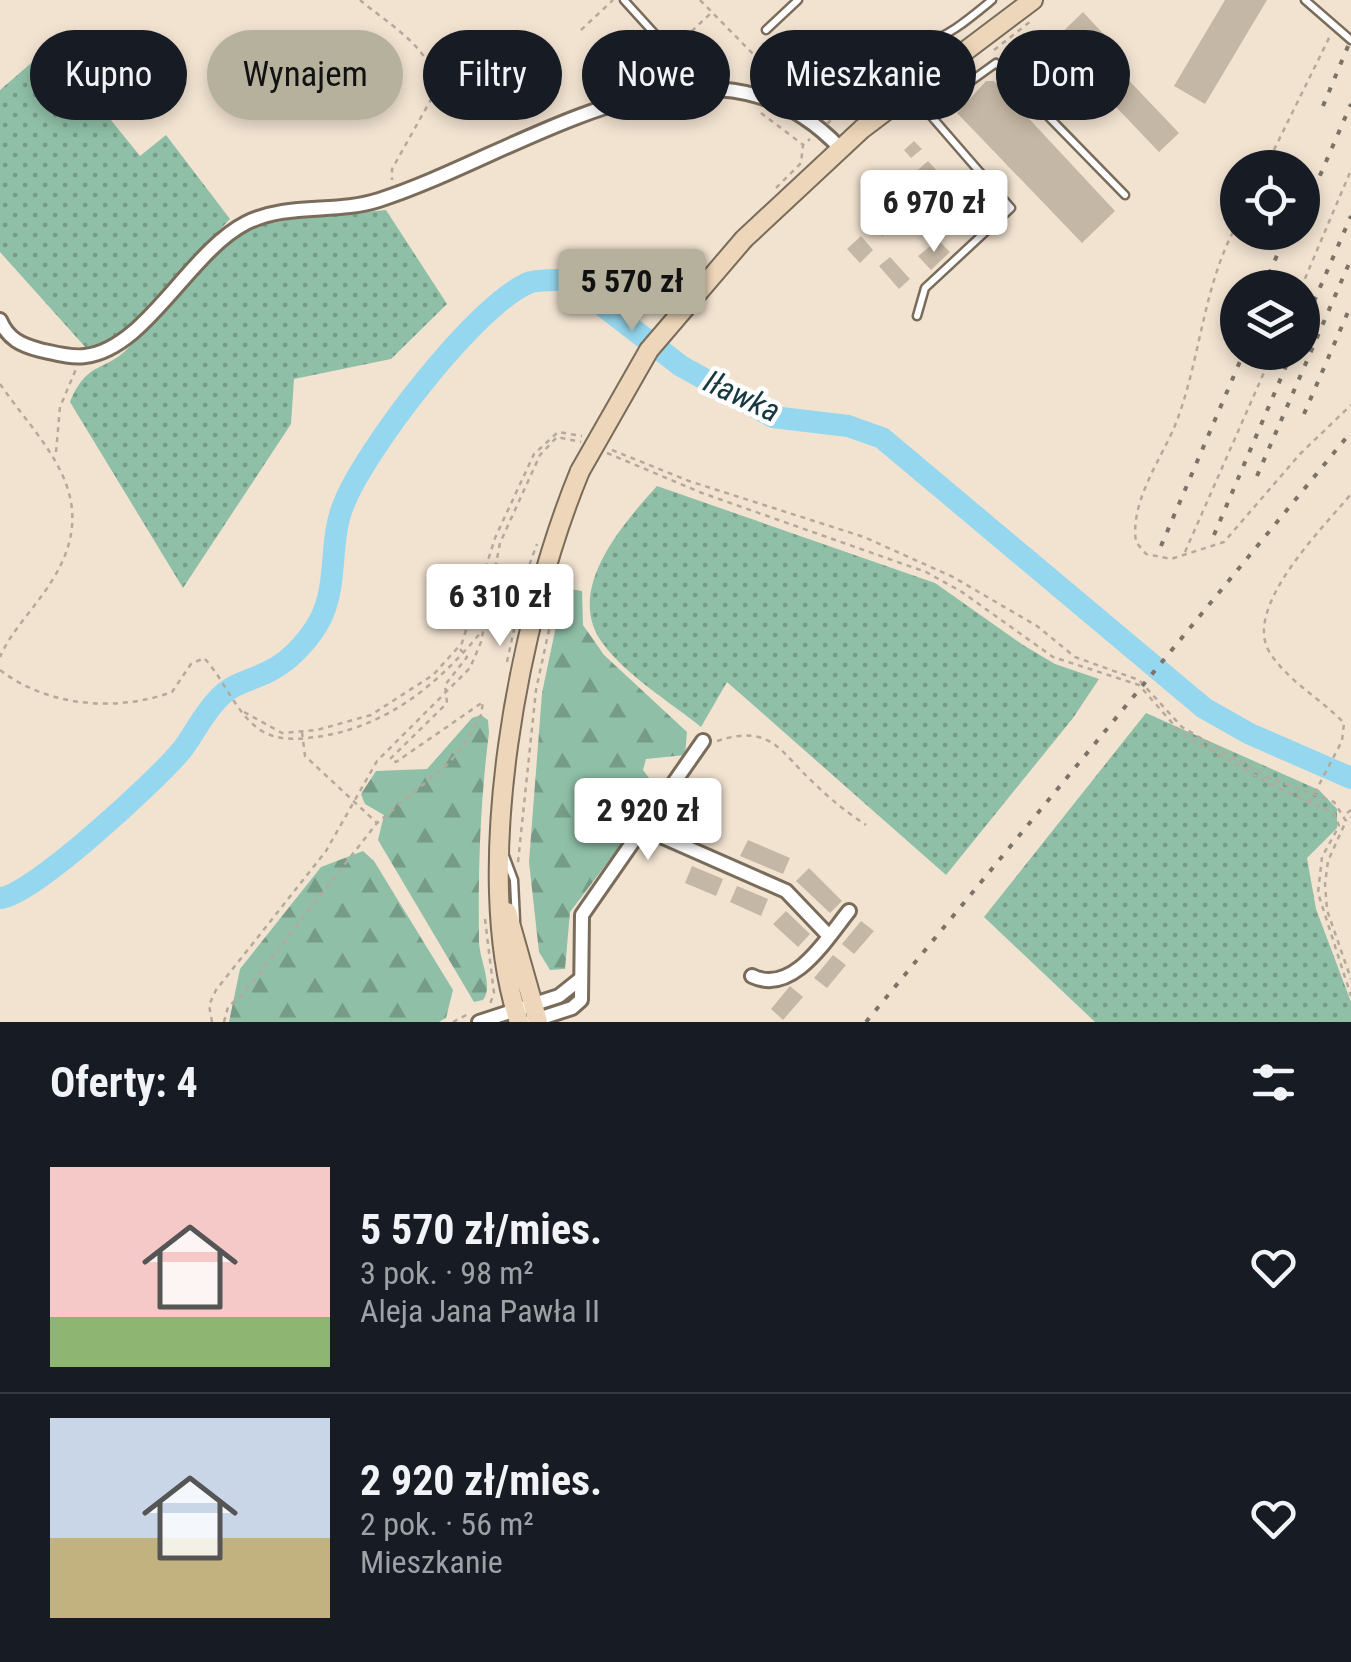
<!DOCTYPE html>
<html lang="pl">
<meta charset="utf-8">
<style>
:root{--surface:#171b24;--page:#20242c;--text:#f1f3f6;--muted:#9ea1a6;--line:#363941;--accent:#b6b19c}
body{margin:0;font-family:"Roboto Condensed",sans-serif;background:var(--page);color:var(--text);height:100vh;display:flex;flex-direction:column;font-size:38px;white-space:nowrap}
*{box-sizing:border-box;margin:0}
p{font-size:32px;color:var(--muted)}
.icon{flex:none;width:55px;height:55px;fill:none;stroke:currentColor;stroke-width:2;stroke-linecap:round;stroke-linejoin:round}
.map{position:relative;height:1022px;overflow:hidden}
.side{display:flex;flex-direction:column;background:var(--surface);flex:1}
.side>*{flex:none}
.top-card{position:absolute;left:30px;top:30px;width:1292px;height:90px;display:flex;gap:20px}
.controls{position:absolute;left:1220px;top:150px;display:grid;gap:20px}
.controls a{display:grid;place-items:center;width:100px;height:100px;border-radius:50%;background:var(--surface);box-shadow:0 5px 15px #0003;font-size:50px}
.price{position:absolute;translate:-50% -85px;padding:0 22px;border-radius:10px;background:#fff;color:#222;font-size:32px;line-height:65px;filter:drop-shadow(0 2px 5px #0008)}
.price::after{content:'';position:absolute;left:50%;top:60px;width:30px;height:22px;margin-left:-15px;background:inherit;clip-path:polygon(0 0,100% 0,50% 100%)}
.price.current{background:var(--accent);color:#111}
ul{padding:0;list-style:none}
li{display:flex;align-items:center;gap:30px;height:250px;padding:0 50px}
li+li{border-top:2px solid var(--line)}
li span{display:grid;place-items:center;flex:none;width:280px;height:200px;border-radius:0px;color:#555}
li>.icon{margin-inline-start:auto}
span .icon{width:120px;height:120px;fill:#fffc;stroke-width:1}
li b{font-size:42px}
h2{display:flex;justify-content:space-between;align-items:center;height:120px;padding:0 50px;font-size:42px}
.pill{padding:0 35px;border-radius:45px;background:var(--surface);box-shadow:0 5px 15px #0003;font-size:35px;line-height:90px}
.pill.current{background:var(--accent);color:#111}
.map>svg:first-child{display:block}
.forest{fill:url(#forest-firs)}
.park{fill:url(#park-dots)}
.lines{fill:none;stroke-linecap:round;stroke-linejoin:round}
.river{stroke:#95d7ee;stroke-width:22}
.building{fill:#c5b7a5}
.service-casing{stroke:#796c5b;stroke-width:11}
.minor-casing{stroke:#796c5b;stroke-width:18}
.secondary-casing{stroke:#796c5b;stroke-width:22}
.path{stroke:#b5a99b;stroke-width:2.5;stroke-dasharray:5 5;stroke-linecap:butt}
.service{stroke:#fff;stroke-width:6}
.minor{stroke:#fff;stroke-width:12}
.secondary{stroke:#edd6b9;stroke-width:18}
.rail{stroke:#7c7368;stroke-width:4;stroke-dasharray:5 10;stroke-linecap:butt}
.secondary-bridge-casing{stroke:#796c5b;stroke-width:22;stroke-linecap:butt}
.secondary-bridge{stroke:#edd6b9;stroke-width:18}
.labels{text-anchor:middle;stroke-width:9;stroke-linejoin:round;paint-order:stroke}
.water-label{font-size:32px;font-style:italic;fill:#183842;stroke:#fff}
</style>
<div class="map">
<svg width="1351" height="1022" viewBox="0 0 1351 1022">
<defs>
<pattern id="forest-firs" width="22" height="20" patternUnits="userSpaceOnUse" patternTransform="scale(2.5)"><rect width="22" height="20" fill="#8fbfa7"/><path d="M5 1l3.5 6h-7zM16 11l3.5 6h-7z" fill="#769c88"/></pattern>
<pattern id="park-dots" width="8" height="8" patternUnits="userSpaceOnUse" patternTransform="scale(2.5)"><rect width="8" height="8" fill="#8fbfa7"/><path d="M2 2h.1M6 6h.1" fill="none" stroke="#769c88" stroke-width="1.8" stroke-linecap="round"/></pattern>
</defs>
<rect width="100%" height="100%" fill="#f2e3d1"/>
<path class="forest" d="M564 588 582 591 583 625 604 655 687 732 685 755 646 759 643 770 662 795 641 810 611 788 604 795 633 829 570 912 565 969 550 970 539 952 529 862 542 693Z
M481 715 488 720 489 733C480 803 478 870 479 941 479 959 494 986 483 1000L474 1002 378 840 384 815 365 804 361 794 376 771 427 769 472 718Z
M363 851 374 861 453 990 446 1018 439 1022H229L240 969 321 867Z"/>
<path class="park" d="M51 46 140 156 166 135 230 219 117 338 87 349 0 252V90Z
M386 210 447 304 391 359 294 379 291 424 183 588 70 402C88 359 105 373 129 347 168 305 212 236 272 223 309 215 348 214 386 210Z
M657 486 935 583 1023 645 1055 664 1099 679 1073 718 946 875 727 682 701 727C669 701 625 675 601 641 565 588 624 523 657 486Z
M1146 713 1319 790 1337 809V828L1307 858 1316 909 1351 1002V1022H1095L984 917Z"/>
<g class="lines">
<path class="river" d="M0 898C31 897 158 779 181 751 195 733 204 712 221 696 236 681 258 679 275 668 293 658 312 636 321 618 338 583 329 541 343 506 362 453 479 300 531 282 542 279 557 280 569 280L681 366 773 417 848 426 882 438 1204 708 1250 734 1351 778"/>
</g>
<path class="building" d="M1225 0H1267L1205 104 1174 86Z
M1083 12 1108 39 1098 48 1179 133 1159 152 1053 41Z
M986 81H994L1115 211 1082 243 957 113Z
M914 141 922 149 911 158 904 150Z
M928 161 951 186 933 201 911 176Z
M958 193 976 215 963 227 944 205Z
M882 201 902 222 882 236 868 221Z
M861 236 873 250 860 263 847 249Z
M938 240 950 252 931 270 918 256Z
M890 257 910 279 899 289 879 266Z
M748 840 790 858 783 874 740 856Z
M692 866 723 879 716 896 685 883Z
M809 868 842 901 830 913 796 881Z
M737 886 768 899 761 916 730 902Z
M786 911 810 934 798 947 773 924Z
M861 921 874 931 854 954 842 944Z
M833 955 846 965 827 988 814 978Z
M790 986 803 997 783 1020 771 1009Z"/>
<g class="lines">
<defs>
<path id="service" d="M624 0 683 65 691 86
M1305 0 1351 40
M766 30 798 0
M912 94 1011 208 925 288 917 316
M790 106C817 46 865 62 918 46 947 38 969 19 992 0
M928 112 996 63 1125 195
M505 856 514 880 516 921"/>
<path id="minor" d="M0 320C8 339 21 345 40 350 54 353 71 358 85 356 146 349 189 252 246 223 288 202 336 214 379 200 523 154 708 8 840 148
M645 829 786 891 829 936
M752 976C793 996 827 938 849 911
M532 1021 572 1008 581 1000 582 915 703 741
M479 1022 559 996 579 980"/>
<path id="secondary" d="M744 239 862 129 1033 0
M507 912 538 1022
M519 1022C469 871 520 616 580 471"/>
</defs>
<use href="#service" class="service-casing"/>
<use href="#minor" class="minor-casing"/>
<use href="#secondary" class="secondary-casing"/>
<path class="path" d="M360 0C388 24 441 53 434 94L392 169V180
M700 0 758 59 794 78
M581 30 613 0
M677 45 711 13
M994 50 1031 21
M650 64 666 80
M815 87 863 107
M761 113 802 144
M827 124 835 116 864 108
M1265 168 1331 34
M776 188 801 163 803 145 810 139
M1238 223C1202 285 1201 362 1174 428 1159 462 1130 503 1136 542L1146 554 1171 559 1224 542 1300 454 1351 405
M1301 288 1351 170
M0 384C43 446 104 496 53 579 37 606 12 629 0 657
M612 450 689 481 864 537 953 577 1037 626 1075 657 1139 680 1182 727 1267 777 1334 802 1346 821 1328 861 1325 884 1327 910 1351 979
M56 452 60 407 76 369
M607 453 702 493 926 572 962 592 1053 657 1139 685 1181 733 1272 785 1334 813 1339 826 1322 857 1318 893 1351 996
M1185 552 1273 352
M507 662 526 574 537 544
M0 670C48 707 117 712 172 692L191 664 204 658C225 680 236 715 262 731 280 742 302 739 323 736 391 724 439 683 482 631
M244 712 282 733 317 730 371 715 433 675 462 643 495 538 534 454 558 432 582 436
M302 732 305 756 376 822
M717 741C773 723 780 753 816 785 831 800 848 813 866 825
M1310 802 1342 741 1344 723C1320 698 1289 682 1270 653 1241 608 1324 527 1351 494
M1351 810 1347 813 1351 817
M518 862 536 690 560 579
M485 919 494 993 490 1004
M212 1022 209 1005 216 990 326 851 377 761 470 668 481 642 500 543 540 455 557 437 581 442
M224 1022 228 1007 244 993 377 823 448 764 466 742 481 715 483 702 396 762 390 759 447 703 445 685 467 657 460 649
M453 1022 470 1013"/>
<use href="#service" class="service"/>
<use href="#minor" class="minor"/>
<use href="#secondary" class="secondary"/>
<path class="rail" d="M1323 106 1351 39
M1302 217 1351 104
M1263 288 1287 232
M1302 329 1351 216
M1304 414 1351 305
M1257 476 1351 259
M1214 535 1292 352
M1161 546 1244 352
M866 1022 1351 432"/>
<defs>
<path id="secondary-bridge" d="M580 471 649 350 744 239"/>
</defs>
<use href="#secondary-bridge" class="secondary-bridge-casing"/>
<use href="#secondary-bridge" class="secondary-bridge"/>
</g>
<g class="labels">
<g class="water-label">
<text transform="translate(742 396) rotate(25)" y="11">Iławka</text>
</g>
</g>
</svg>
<div class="controls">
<a><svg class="icon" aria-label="locate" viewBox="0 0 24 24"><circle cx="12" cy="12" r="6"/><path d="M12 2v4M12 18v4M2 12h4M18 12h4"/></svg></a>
<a><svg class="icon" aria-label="layers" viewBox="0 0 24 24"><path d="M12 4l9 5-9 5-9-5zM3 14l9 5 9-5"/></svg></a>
</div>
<b class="price" style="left:934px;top:255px">6 970 zł</b>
<b class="price current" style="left:632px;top:334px">5 570 zł</b>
<b class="price" style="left:500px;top:649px">6 310 zł</b>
<b class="price" style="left:648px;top:863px">2 920 zł</b>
<div class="top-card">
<a class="pill">Kupno</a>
<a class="pill current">Wynajem</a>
<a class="pill">Filtry</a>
<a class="pill">Nowe</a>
<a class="pill">Mieszkanie</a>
<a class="pill">Dom</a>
</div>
</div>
<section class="side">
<h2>Oferty: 4<svg class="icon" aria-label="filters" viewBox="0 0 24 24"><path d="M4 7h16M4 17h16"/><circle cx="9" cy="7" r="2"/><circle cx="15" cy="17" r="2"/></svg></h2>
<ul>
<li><span style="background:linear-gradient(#f6c9c9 75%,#8fb573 0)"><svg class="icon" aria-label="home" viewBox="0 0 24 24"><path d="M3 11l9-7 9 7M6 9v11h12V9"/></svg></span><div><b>5 570 zł/mies.</b><p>3 pok. · 98 m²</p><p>Aleja Jana Pawła II</p></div><svg class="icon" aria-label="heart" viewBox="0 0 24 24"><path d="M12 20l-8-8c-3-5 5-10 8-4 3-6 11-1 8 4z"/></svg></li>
<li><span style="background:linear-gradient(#c9d6e8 60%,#c2b280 0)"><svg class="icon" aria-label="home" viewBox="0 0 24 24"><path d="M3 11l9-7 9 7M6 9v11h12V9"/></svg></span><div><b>2 920 zł/mies.</b><p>2 pok. · 56 m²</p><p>Mieszkanie</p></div><svg class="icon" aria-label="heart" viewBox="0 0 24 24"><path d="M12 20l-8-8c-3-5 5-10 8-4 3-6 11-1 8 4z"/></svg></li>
</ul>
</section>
